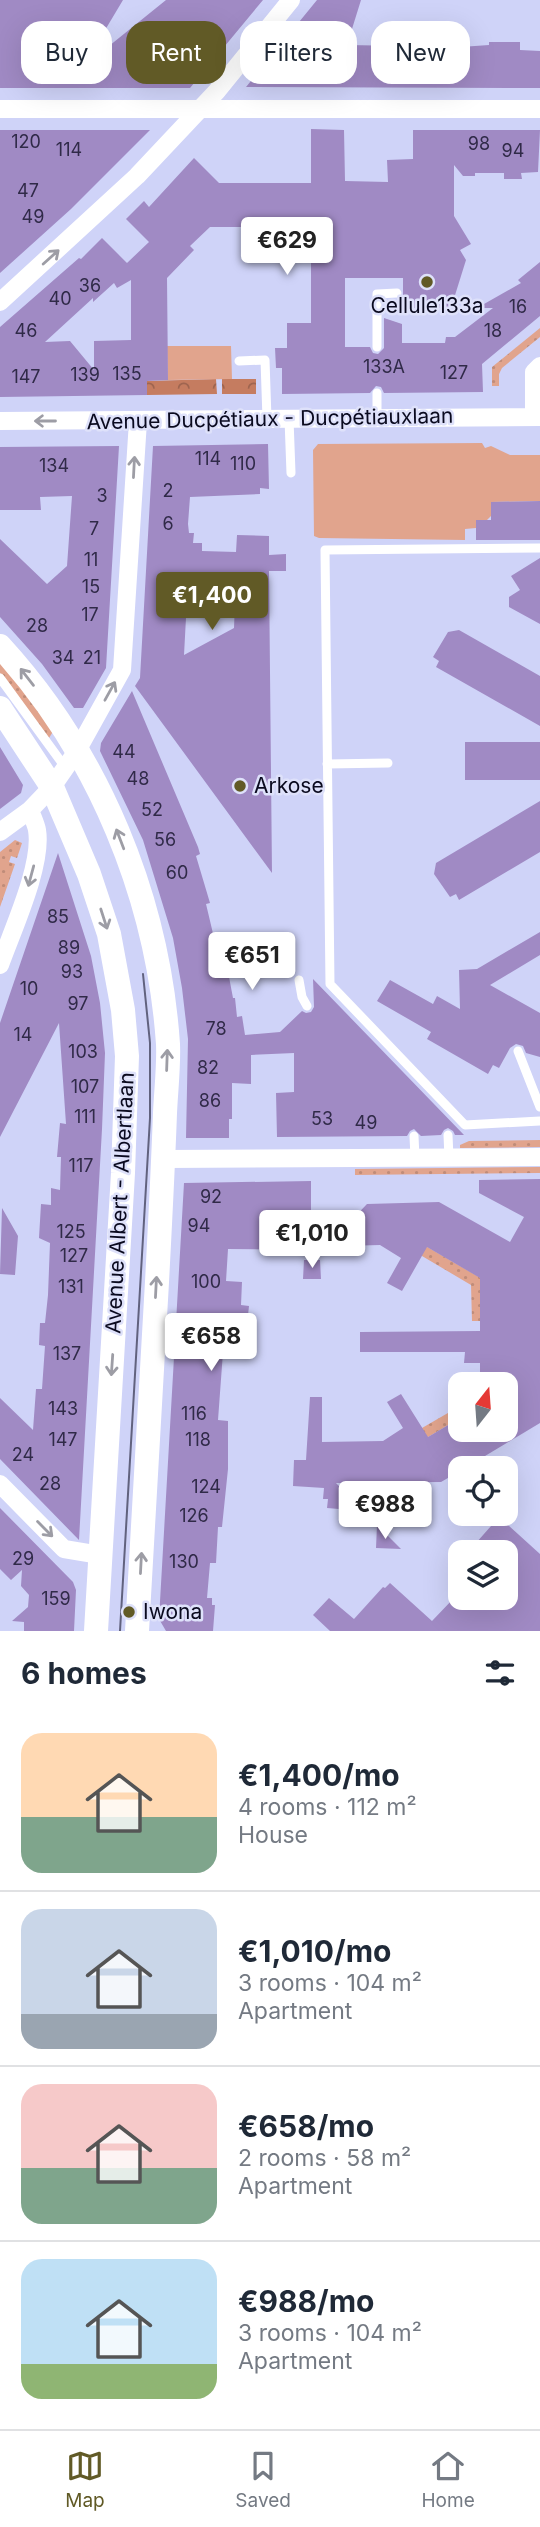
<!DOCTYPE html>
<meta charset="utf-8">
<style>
:root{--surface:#fff;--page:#f2f2f3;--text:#1f2937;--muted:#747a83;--line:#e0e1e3;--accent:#615a26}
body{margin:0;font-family:Inter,sans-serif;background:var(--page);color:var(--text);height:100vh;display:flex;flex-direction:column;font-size:26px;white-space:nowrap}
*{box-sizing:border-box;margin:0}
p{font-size:23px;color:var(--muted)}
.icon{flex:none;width:38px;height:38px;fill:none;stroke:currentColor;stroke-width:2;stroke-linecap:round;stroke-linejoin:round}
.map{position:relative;height:1631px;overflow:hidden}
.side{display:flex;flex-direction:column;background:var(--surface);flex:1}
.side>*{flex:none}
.hud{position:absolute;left:21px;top:21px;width:499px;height:63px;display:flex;gap:14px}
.needle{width:46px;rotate:17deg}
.fabs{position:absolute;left:448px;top:1372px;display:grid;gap:14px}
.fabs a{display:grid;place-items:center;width:70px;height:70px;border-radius:14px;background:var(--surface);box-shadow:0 7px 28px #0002;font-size:35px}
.price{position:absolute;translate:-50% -60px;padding:0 16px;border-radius:7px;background:#fff;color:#222;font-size:23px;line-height:46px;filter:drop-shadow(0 2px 4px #0008)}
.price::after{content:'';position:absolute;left:50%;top:42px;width:21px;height:16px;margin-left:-10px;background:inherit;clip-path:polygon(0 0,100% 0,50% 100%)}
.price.selected{background:var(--accent);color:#fff}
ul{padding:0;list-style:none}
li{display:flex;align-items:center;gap:21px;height:175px;padding:0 21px}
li+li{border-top:2px solid var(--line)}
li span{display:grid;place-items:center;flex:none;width:196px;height:140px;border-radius:21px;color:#555}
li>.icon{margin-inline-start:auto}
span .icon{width:84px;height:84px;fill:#fffc;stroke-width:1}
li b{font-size:30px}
h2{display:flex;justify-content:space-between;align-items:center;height:84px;padding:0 21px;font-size:30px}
.pill{padding:0 24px;border-radius:21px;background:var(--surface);box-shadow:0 7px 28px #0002;font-size:24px;line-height:63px}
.pill.selected{background:var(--accent);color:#fff}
.tabs{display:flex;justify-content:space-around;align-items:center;height:98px;border-top:2px solid var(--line);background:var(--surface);font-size:19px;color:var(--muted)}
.tabs a{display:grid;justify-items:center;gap:4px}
.tabs .selected{color:var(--accent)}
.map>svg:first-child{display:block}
.grass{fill:url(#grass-dots)}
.forest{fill:url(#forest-crowns)}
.green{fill:#e1a48d}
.building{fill:#a08ac4;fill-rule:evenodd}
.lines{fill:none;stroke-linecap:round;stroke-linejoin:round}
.lane{stroke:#fff;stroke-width:9}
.street{stroke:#fff;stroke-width:18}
.secondary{stroke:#fff;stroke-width:24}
.tram{stroke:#61627e;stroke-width:2}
.oneway{stroke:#9d9da5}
.poi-dot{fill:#615a26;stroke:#dee1fa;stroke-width:2.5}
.labels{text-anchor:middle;stroke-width:5;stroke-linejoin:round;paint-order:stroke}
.number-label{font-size:18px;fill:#302a48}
.poi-label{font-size:21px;fill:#0a0a1f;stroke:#dee1fa;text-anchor:start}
.street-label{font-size:21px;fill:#0a0a1f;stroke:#dee1fa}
</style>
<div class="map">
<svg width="540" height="1631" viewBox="0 0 540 1631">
<defs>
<pattern id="grass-dots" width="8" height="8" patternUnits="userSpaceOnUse" patternTransform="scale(1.75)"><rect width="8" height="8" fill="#e1a48d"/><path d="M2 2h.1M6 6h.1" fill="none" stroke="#c08c79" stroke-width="1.8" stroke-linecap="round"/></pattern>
<pattern id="forest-crowns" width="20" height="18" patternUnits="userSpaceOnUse" patternTransform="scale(1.75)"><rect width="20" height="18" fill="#c57c60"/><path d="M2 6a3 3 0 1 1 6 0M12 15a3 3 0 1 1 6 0" fill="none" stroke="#9e644f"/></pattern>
</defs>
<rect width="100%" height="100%" fill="#cfd3f8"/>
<path class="grass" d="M540 328V337L502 368 499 374V386H492V367Z
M0 659 54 730 49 738 0 673Z
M15 840 22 843 17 858 11 856 9 862 15 864 0 907V852Z
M540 1140V1147L460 1148V1145L469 1141Z
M540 1167V1173L355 1175V1169Z
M417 1241 503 1291 480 1321H472L471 1285 422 1256Z
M460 1406V1418L418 1443 422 1428Z"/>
<path class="forest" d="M216 379 217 394 147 395V381Z
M222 379H256V394H222Z"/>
<path class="green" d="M167 346H231L232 379 168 380Z
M482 443 485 448 491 446 510 455H540V501L491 502V516L487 520H476V528L465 529V540L319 538 314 536 313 450 318 444Z"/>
<path class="building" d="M0 0H123L83 67 166 0H263L190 88H0Z
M317 0H361L347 45 461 47 489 45V42H520V50L540 51V88L246 87Z
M311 129 344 130 345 181 388 182 387 160 413 159V130H540L538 172 521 173 522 179H504V173H475V176H463L454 165V216L471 244 460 250 466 260 451 308H403V278H345V347H370L373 353 378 354 384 348V318L402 324V343H445L446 337H455L493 308H477L521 283 518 280 540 262V316L482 364 483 392 384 393 381 387 376 386 370 393 282 394V368H276L275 348H287V323H311V227H210L190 246 194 250 167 278 168 380 147 381V395L0 397V327L79 258 81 259 102 238 127 263 149 242 126 219 144 201 149 207 194 158 219 183H311ZM131 280V340L94 341V370L70 341 45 342 93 298V302L114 283 117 288Z
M0 130H150L71 209 0 273Z
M268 444 269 489 260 488V494L190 497 188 524 189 533H194L193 543H202V551L236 552 237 535 269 536V555L286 554V571H269L272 873 135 686 140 678 153 446ZM187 599 235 602 234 628 184 655Z
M119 446 106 668 83 708H74L42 664 0 617V539L47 584 67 566 72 496 40 497 41 510H0V447Z
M540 501V540H476V520H491V502Z
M540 558V624L509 607V597L520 590 511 576Z
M459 630 540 676V726L436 667 439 661 433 657 448 632Z
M132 691 198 847 200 854 196 856 210 903 206 904 220 963 226 961 233 998H235L237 1017 242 1016 245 1035 280 1032 302 1011 306 1013 311 1012 314 1007 313 979 464 1135H455L453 1131 448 1128 444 1130 441 1135 421 1136 414 1129 410 1131 407 1136 277 1137 276 1093 294 1092V1053L251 1055V1084L232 1083V1119H229V1138H186L188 1039 182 988 173 938 143 840 100 751 101 743Z
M465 742H540V780H465Z
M0 747 23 785 21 793 0 809Z
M540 801V852L459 900 456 894 450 897 434 874 436 863Z
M58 853 91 956 100 1003 105 1053 102 1129 79 1540 0 1459V1398L33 1430 36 1389H42L45 1346 39 1345 40 1323H45L48 1295 50 1243 39 1238 41 1204 51 1205V1188L60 1190 61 1157H57L60 1123 66 1124 59 1023 0 1137V1023Z
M540 932V955L490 985 540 1013V1057L526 1053 523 1046 516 1044 510 1048 499 1068 493 1065 488 1074 427 1039 431 1032 377 1001 390 980 433 1004 437 996 460 1009 459 970 477 969Z
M540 1179V1423L465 1468H460V1471L441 1482 336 1483 363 1511 327 1508 328 1499H323L324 1488 293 1486 294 1460H306L310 1397H322V1442L383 1441 403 1428 387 1402 401 1394 428 1437 460 1418V1430H506V1391L517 1384H480V1363H464L465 1352H360V1332L480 1331V1278L427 1247 402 1291 387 1283 401 1258 380 1245 344 1246V1228L367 1204 439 1202 510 1242 524 1217 479 1193V1180Z
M311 1181V1218H304V1250L228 1249 226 1281 242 1282 241 1305 249 1306 245 1343 232 1342V1352H223L218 1420 228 1421V1469L222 1527H218L216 1563H210L207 1598H212V1605H215L213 1631H166L159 1619 184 1183Z
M2 1208 18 1236 15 1275 0 1274Z
M304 1260H320L321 1279H303Z
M0 1508 73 1582 76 1590 74 1631H24V1622L12 1621 28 1607 29 1595 21 1586 22 1570 11 1580 0 1569Z
M499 1517 540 1554V1631H330L313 1615 329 1598 354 1619 383 1587 385 1588 390 1583 432 1621 454 1598H506V1552H468Z
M377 1525 401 1549 376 1548Z"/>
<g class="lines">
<path class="lane" d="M377 347V294L397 293
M239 361 265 360 267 419
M377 393V419
M289 419 291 473
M540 548 325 550 330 984 465 1125 540 1121
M0 678 65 767
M327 764 388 763
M299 980 302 997 307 1006
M518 1051 540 1107
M448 1135 449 1158
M414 1136 415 1158"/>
<path class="street" d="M0 109H540
M0 302 137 176 217 91 291 0
M534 417V372L540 366
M0 421 540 417
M0 832 30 810 52 787 77 751 122 670 138 421
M0 965C12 931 43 865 37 830 36 824 32 816 30 810
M164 1159 540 1157
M0 1484 64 1549 100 1555"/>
<path class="secondary" d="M0 646C99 754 158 898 168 1044 169 1066 166 1090 165 1113 163 1169 160 1225 157 1282 150 1398 144 1515 137 1631
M0 708 52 787 89 874 109 934 123 1010 127 1056 123 1173 96 1631"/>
<path class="tram" d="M120 1631 150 1118V1043L143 974"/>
</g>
<defs><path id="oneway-shaft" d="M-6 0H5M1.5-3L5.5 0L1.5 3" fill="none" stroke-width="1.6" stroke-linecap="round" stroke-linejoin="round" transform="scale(1.75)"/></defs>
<g class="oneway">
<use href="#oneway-shaft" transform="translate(51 257) rotate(-42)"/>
<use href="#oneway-shaft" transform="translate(45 421) rotate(180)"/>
<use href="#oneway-shaft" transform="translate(134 467) rotate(-87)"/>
<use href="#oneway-shaft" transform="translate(27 677) rotate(-128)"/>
<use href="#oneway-shaft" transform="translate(110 691) rotate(-61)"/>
<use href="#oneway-shaft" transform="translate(120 839) rotate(-111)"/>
<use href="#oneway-shaft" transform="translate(31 876) rotate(105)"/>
<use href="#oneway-shaft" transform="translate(104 919) rotate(72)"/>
<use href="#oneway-shaft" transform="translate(167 1060) rotate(-88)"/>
<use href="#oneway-shaft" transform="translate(156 1287) rotate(-87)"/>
<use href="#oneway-shaft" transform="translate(112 1365) rotate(94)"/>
<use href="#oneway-shaft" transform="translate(45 1529) rotate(45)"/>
<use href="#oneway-shaft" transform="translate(141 1563) rotate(-87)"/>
</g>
<g class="poi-dot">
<circle cx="427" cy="282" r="7"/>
<circle cx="240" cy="786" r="7"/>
<circle cx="129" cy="1612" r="7"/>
</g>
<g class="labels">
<g class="number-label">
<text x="26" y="148">120</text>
<text x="479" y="150">98</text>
<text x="69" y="156">114</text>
<text x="513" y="157">94</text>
<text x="28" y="197">47</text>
<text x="33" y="223">49</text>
<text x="90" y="292">36</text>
<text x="60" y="305">40</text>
<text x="518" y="313">16</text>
<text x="26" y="337">46</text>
<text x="493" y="337">18</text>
<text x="384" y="373">133A</text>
<text x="454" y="379">127</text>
<text x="127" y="380">135</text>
<text x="85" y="381">139</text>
<text x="26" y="383">147</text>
<text x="208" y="465">114</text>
<text x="243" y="470">110</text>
<text x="54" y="472">134</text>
<text x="168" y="497">2</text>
<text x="102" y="502">3</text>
<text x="168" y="530">6</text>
<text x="94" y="535">7</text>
<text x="91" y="566">11</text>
<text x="91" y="593">15</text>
<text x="90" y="621">17</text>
<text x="37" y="632">28</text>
<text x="63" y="664">34</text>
<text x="92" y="664">21</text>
<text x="124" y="758">44</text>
<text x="138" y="785">48</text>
<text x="152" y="816">52</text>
<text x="165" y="846">56</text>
<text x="177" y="879">60</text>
<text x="58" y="923">85</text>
<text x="69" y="954">89</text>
<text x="72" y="978">93</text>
<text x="29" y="995">10</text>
<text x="78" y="1010">97</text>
<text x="216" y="1035">78</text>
<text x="23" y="1041">14</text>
<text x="83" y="1058">103</text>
<text x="208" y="1074">82</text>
<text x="85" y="1093">107</text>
<text x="210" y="1107">86</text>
<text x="85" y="1123">111</text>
<text x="322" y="1125">53</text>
<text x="366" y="1129">49</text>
<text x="81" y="1172">117</text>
<text x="211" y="1203">92</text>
<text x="199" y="1232">94</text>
<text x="71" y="1238">125</text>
<text x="74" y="1262">127</text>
<text x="206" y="1288">100</text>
<text x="71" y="1293">131</text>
<text x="67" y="1360">137</text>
<text x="63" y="1415">143</text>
<text x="194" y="1420">116</text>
<text x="63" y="1446">147</text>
<text x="198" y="1446">118</text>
<text x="23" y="1461">24</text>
<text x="50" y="1490">28</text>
<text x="206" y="1493">124</text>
<text x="194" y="1522">126</text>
<text x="23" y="1565">29</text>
<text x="184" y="1568">130</text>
<text x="56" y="1605">159</text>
</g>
<g class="poi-label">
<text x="427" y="313" text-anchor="middle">Cellule133a</text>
<text x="254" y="793">Arkose</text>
<text x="143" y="1619">Iwona</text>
</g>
<g class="street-label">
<text transform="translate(270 419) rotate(-1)" y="7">Avenue Ducpétiaux - Ducpétiauxlaan</text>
<text transform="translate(120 1203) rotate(-87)" y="7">Avenue Albert - Albertlaan</text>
</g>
</g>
</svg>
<div class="fabs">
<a><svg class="needle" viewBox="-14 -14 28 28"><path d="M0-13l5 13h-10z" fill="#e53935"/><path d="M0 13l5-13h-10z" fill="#747a83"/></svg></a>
<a><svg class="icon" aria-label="locate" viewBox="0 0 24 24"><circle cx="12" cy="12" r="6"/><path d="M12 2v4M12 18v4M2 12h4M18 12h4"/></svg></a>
<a><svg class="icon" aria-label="layers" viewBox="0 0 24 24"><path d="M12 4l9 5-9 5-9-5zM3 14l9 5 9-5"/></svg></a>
</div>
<b class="price" style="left:287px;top:277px">€629</b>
<b class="price selected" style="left:212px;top:632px">€1,400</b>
<b class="price" style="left:252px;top:992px">€651</b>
<b class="price" style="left:312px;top:1270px">€1,010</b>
<b class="price" style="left:211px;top:1373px">€658</b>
<b class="price" style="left:385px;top:1541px">€988</b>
<div class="hud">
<a class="pill">Buy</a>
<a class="pill selected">Rent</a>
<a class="pill">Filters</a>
<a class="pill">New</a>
</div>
</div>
<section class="side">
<h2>6 homes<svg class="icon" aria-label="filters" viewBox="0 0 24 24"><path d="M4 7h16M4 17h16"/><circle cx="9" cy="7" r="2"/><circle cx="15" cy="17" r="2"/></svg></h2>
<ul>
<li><span style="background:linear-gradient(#ffd9b3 60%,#7fa58c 0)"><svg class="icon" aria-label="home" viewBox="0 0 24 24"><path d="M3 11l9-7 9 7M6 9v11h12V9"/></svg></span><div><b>€1,400/mo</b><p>4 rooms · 112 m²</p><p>House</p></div></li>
<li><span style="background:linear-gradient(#c9d6e8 75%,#9aa5b1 0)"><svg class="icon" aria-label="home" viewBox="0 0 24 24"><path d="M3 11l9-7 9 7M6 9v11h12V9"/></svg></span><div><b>€1,010/mo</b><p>3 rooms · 104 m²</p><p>Apartment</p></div></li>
<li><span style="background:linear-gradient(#f6c9c9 60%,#7fa58c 0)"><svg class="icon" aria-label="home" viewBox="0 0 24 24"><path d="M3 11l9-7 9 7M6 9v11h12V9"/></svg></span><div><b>€658/mo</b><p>2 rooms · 58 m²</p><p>Apartment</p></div></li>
<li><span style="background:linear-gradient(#bfe0f5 75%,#8fb573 0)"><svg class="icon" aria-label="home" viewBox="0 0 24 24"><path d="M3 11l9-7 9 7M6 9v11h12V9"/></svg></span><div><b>€988/mo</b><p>3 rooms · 104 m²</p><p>Apartment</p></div></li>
</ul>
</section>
<nav class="tabs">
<a class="selected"><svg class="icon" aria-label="map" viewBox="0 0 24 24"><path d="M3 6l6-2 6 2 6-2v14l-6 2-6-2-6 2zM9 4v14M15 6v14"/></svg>Map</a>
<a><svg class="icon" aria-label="saved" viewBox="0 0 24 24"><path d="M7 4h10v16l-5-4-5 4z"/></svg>Saved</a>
<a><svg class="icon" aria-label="home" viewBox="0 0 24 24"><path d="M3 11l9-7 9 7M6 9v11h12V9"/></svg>Home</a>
</nav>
